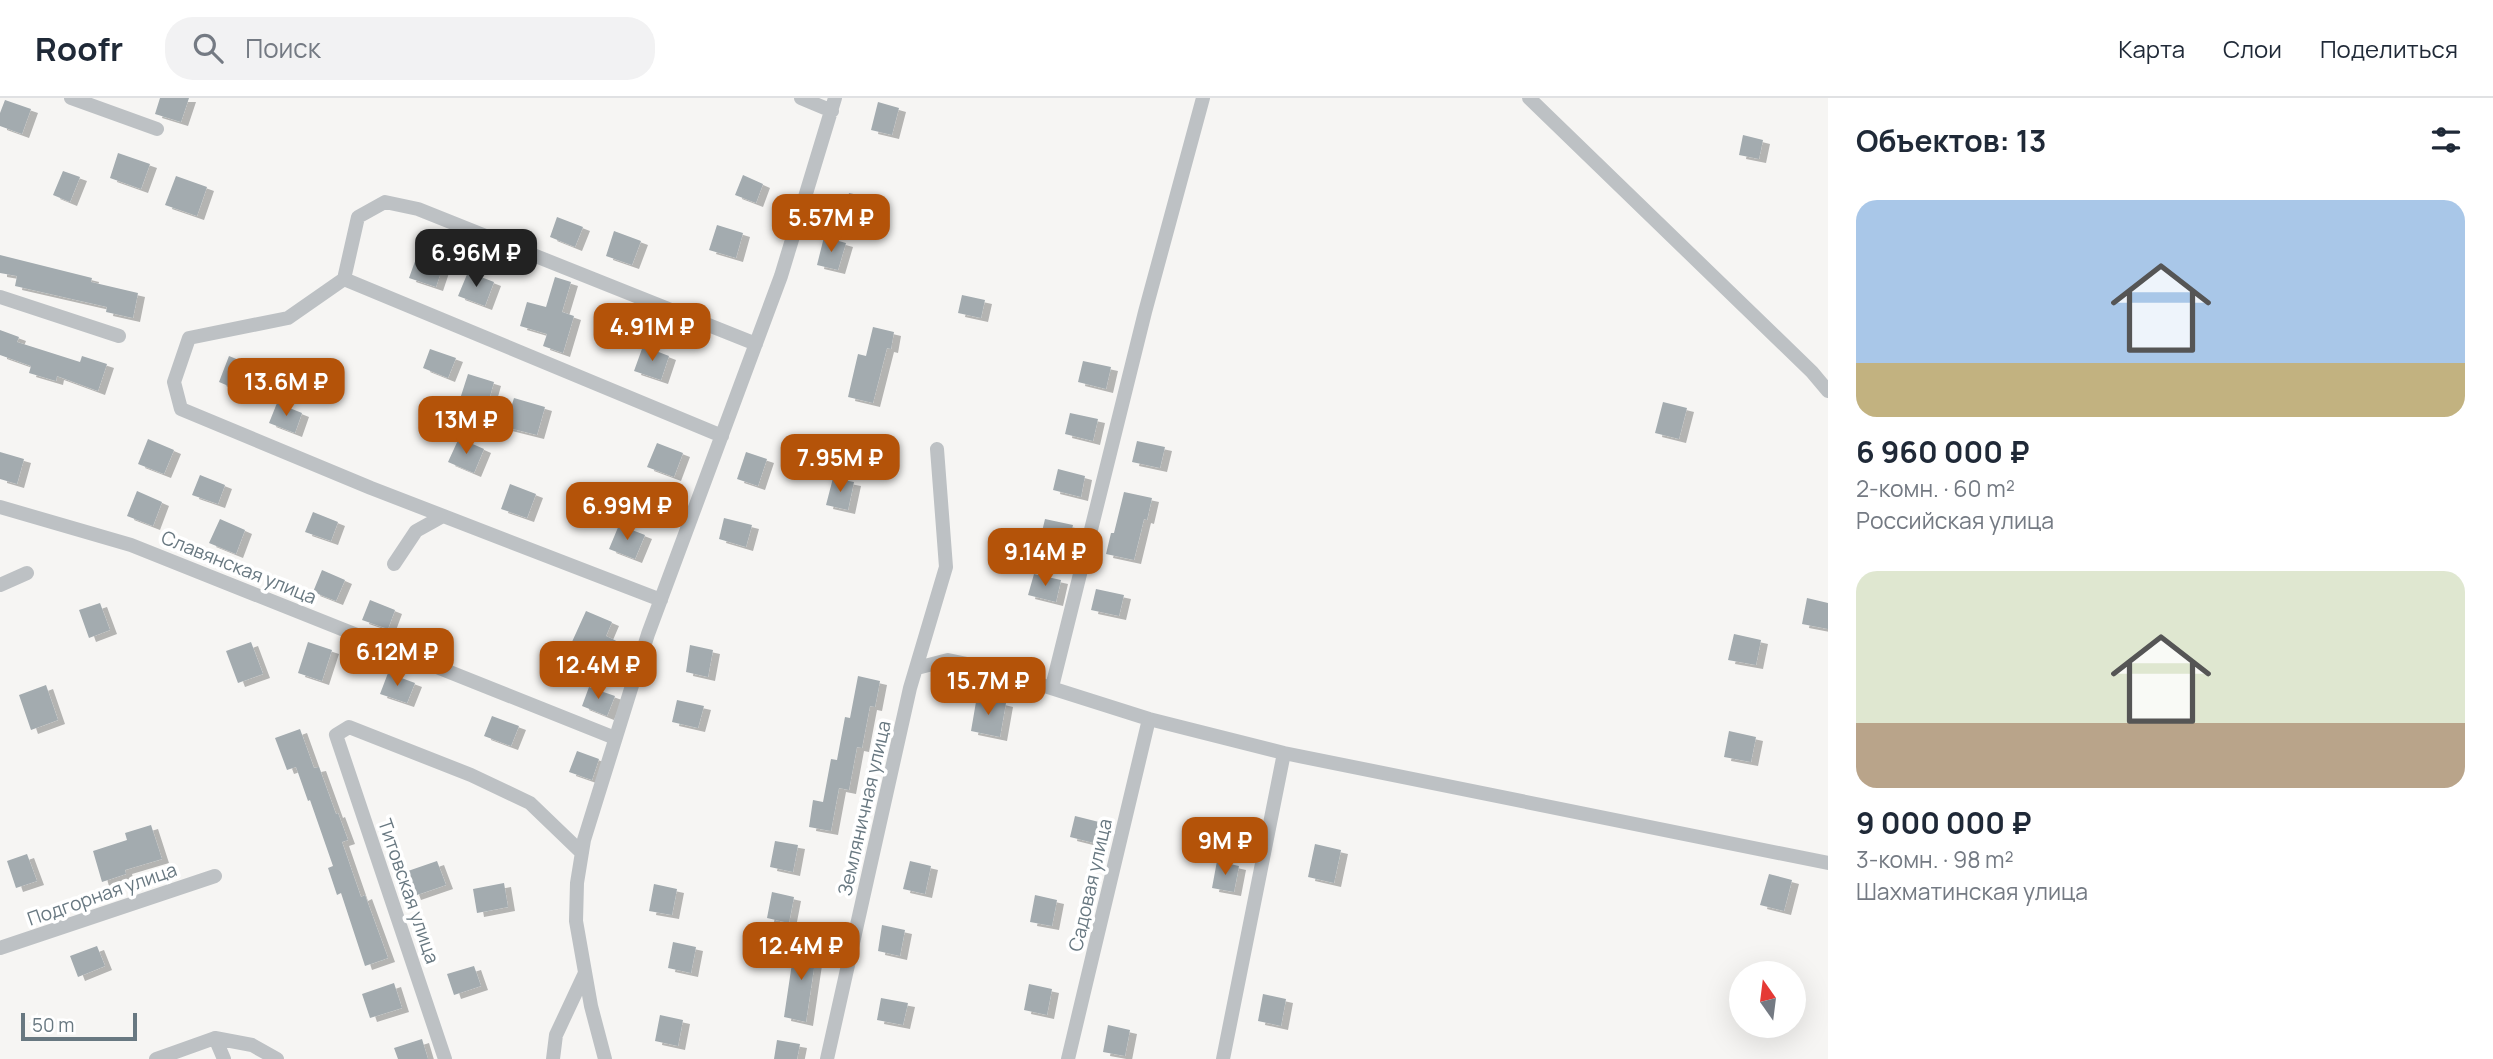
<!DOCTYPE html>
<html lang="ru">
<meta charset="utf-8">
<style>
:root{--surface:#fff;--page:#f2f2f3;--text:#1f2937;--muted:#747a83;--line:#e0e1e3;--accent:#b45309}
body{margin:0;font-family:Manrope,sans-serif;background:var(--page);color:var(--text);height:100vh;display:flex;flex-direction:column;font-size:26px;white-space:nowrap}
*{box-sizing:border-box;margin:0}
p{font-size:23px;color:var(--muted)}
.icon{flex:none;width:38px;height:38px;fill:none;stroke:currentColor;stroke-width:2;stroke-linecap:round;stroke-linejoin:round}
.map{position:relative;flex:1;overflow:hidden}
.panel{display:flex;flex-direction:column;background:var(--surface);width:665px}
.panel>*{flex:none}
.needle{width:46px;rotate:346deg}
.tools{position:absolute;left:1729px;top:863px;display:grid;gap:14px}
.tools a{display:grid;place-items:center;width:77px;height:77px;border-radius:50%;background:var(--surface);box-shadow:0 7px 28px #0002;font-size:35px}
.scale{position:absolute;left:21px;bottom:18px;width:116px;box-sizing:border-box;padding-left:7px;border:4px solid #687881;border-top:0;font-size:19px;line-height:24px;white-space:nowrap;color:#687881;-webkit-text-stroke:5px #fff;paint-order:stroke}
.price{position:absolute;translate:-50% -60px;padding:0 16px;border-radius:14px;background:var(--accent);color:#fff;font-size:23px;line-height:46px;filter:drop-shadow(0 2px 4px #0008)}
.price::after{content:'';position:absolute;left:50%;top:42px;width:21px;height:16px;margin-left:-10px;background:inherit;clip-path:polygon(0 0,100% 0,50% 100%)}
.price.selected{background:#222;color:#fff}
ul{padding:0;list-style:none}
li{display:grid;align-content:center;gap:14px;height:371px;padding:0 28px}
li span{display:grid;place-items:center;height:217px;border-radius:21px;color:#555}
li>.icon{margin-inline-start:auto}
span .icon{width:126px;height:126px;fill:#fffc;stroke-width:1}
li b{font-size:30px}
h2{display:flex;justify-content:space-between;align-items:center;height:84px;padding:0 28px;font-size:30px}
header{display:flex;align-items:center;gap:42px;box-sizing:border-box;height:98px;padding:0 35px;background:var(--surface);border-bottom:2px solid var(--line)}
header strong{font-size:33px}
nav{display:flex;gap:38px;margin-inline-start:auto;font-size:24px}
.search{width:490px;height:63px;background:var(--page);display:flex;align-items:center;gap:18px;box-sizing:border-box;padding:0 24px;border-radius:28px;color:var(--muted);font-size:26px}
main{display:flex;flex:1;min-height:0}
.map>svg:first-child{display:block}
.building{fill:#a3abaf;filter:url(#shadow)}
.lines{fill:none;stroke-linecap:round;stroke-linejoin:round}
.minor{stroke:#bdc1c4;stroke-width:14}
.labels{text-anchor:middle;stroke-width:7;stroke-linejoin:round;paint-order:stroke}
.street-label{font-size:19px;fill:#687881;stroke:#fff}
</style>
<header>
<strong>Roofr</strong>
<div class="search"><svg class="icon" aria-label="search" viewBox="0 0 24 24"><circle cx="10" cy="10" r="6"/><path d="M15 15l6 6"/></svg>Поиск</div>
<nav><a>Карта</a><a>Слои</a><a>Поделиться</a></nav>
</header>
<main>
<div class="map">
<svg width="1828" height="961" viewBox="0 0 1828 961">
<defs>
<filter id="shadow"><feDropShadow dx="7" dy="4" stdDeviation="0" flood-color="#0004"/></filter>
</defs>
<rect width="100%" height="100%" fill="#f6f5f3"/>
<path class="building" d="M160 0H189L181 24 155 16Z
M5 2 31 11 22 36 0 28V15Z
M878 4 899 10 892 37 871 32Z
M1743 37 1763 42 1759 61 1739 57Z
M118 55 150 66 141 91 110 80Z
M63 73 80 79 70 104 53 97Z
M743 77 763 86 756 105 735 97Z
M176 78 207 89 197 118 165 107Z
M849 95 877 101 872 122 844 116Z
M557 119 583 129 575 149 550 139Z
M717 127 743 135 736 160 709 152Z
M614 133 641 143 632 167 606 158Z
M824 139 846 145 838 172 817 167Z
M418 155 444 165 436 189 409 180Z
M0 157 92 180 91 184 138 195 133 220 106 214 107 209 15 188 17 178 0 175Z
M468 174 494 184 485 208 458 198Z
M555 179 571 184 562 214 574 218 563 255 543 248 547 236 520 228 527 204 546 209Z
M962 197 985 202 981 220 958 215Z
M873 229 894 234 891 251 887 250 873 305 848 299 858 256 866 258Z
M0 232 19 239 17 244 80 264 82 258 107 266 98 293 57 278 56 283 29 275 31 268 0 257Z
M643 248 669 258 661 282 634 273Z
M430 251 456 260 448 280 423 270Z
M229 258 249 266 238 292 219 284Z
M1083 263 1111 269 1106 291 1078 284Z
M468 276 494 284 487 309 460 301Z
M514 300 545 309 537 337 505 329Z
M1663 304 1687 310 1679 341 1655 335Z
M277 305 302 315 295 335 269 325Z
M1070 315 1098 321 1093 343 1065 336Z
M459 340 484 351 474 375 448 364Z
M148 341 174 352 164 376 138 366Z
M1137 343 1165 349 1160 370 1132 364Z
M657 345 683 355 674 379 647 369Z
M0 354 24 361 17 386 0 381Z
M746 354 767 361 758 388 737 381Z
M1058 371 1085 378 1081 399 1053 392Z
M200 377 225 387 218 406 192 397Z
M833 380 854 384 848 412 826 407Z
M510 386 536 396 527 420 501 411Z
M137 393 162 404 153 428 127 418Z
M1124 394 1152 400 1147 422 1144 421 1134 462 1106 456 1111 435H1114Z
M313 414 338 424 331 443 305 434Z
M724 420 752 427 746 449 719 441Z
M220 421 245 432 236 456 209 445Z
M1045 421 1073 427 1068 449 1040 442Z
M619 427 645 437 635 461 609 451Z
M322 472 345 482 336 503 313 494Z
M1034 476 1061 482 1056 504 1028 497Z
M1096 491 1124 497 1119 518 1091 512Z
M1807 500 1828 505V531L1802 526Z
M370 502 395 512 388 531 362 522Z
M100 505 110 532 89 540 79 512Z
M586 513 612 524 606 538 629 549 621 568 571 546Z
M1734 536 1761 542 1756 567 1728 562Z
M251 544 263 576 238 585 226 553Z
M308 544 332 552 322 583 298 575Z
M690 547 713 552 708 579 686 574Z
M388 575 415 585 407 605 380 596Z
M858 578 880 583 875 609 870 608 862 650 857 649 849 692 839 690 831 733 809 729 813 702 823 704 831 661 837 662 845 619 850 620Z
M46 587 58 622 31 632 19 597Z
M589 589 615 598 607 618 582 608Z
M977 598 1006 605 1000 639 971 633Z
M677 602 704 608 698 630 672 624Z
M492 618 519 628 511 648 484 638Z
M300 631 314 670 319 669 336 716 338 715 348 742 342 744 361 799 365 797 388 860 365 868 341 795 337 797 328 770 333 768 310 702 308 703 296 669 287 672 275 640Z
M1729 633 1756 639 1751 664 1724 659Z
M577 653 599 661 592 682 569 674Z
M1075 718 1103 725 1098 746 1070 739Z
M151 727 162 761 125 772 126 776 102 784 93 753 127 742 125 735Z
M775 743 798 747 793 774 770 769Z
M1315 746 1341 752 1334 785 1308 779Z
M27 756 37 783 16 790 7 763Z
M437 763 446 787 414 798 405 774Z
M910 763 931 768 925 796 903 791Z
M1217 763 1239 768 1234 794 1212 790Z
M1769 776 1792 782 1784 813 1760 807Z
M504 785 508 809 477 815 473 791Z
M654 786 677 791 672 817 649 813Z
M772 794 794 799 789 825 767 820Z
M1035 797 1057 802 1052 828 1030 824Z
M882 827 905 832 900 858 878 853Z
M673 844 696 849 691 875 668 870Z
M795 845 817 850 806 924 784 919Z
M97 848 105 868 78 879 70 858Z
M474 868 481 888 454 897 447 876Z
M394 885 402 910 370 920 362 896Z
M1029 886 1052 891 1047 917 1024 912Z
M1263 896 1286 901 1281 928 1258 923Z
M881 900 908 905 903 927 877 922Z
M660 917 683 922 678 948 655 943Z
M1108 927 1130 932 1125 958 1103 954Z
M422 941 428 961H398L394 950Z
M777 942 800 946 797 961H774Z"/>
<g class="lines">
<path class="minor" d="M71 0 157 31
M801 0 832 13
M1529 0 1812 274 1828 293
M344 181 722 338
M0 199 119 238
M0 409 131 447 615 640
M394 466 416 433 443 418
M0 487 27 475
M661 502 371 390 181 311 174 284 189 240 288 220 344 181 358 119 385 104 418 111 756 246
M917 570 948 562 991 571 1149 621 1284 655 1828 765
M1052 589 1145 214 1203 0
M0 850 215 778
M215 940 252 947 277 961
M156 961 215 940 224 961
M445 961 336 637 349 629 471 677 530 705 582 755
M553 961 556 937 585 875
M605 961 591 908 576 823 577 785 584 742 648 536 781 178 835 0
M827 961 910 590 946 469 937 351
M1068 961 1149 621
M1223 961 1284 655"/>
</g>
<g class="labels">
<g class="street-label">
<text transform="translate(239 469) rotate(22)" y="7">Славянская улица</text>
<text transform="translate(864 710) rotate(-77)" y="7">Земляничная улица</text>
<text transform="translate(1090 787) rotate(-77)" y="7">Садовая улица</text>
<text transform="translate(409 793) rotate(71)" y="7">Титовская улица</text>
<text transform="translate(102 796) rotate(-19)" y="7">Подгорная улица</text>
</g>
</g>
</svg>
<div class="tools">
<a><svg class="needle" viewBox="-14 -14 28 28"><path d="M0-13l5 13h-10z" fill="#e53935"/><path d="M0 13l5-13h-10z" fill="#747a83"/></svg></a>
</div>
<div class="scale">50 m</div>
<b class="price" style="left:831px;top:156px">5.57M ₽</b>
<b class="price selected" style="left:476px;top:191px">6.96M ₽</b>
<b class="price" style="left:652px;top:265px">4.91M ₽</b>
<b class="price" style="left:286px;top:320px">13.6M ₽</b>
<b class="price" style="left:466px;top:358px">13M ₽</b>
<b class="price" style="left:840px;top:396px">7.95M ₽</b>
<b class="price" style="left:627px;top:444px">6.99M ₽</b>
<b class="price" style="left:1045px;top:490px">9.14M ₽</b>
<b class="price" style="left:397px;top:590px">6.12M ₽</b>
<b class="price" style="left:598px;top:603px">12.4M ₽</b>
<b class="price" style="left:988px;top:619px">15.7M ₽</b>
<b class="price" style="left:1225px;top:779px">9M ₽</b>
<b class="price" style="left:801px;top:884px">12.4M ₽</b>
</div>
<section class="panel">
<h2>Объектов: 13<svg class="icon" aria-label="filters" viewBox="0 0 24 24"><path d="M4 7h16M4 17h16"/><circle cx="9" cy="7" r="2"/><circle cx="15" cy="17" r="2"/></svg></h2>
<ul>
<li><span style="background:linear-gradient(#a9c7e8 75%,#c2b280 0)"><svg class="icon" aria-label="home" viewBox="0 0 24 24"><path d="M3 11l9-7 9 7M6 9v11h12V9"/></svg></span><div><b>6 960 000 ₽</b><p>2-комн. · 60 m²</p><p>Российская улица</p></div></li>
<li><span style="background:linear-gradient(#dfe7d0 70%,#b9a48a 0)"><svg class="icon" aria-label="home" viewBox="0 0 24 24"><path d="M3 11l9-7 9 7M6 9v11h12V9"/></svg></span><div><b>9 000 000 ₽</b><p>3-комн. · 98 m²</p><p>Шахматинская улица</p></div></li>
</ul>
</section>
</main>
